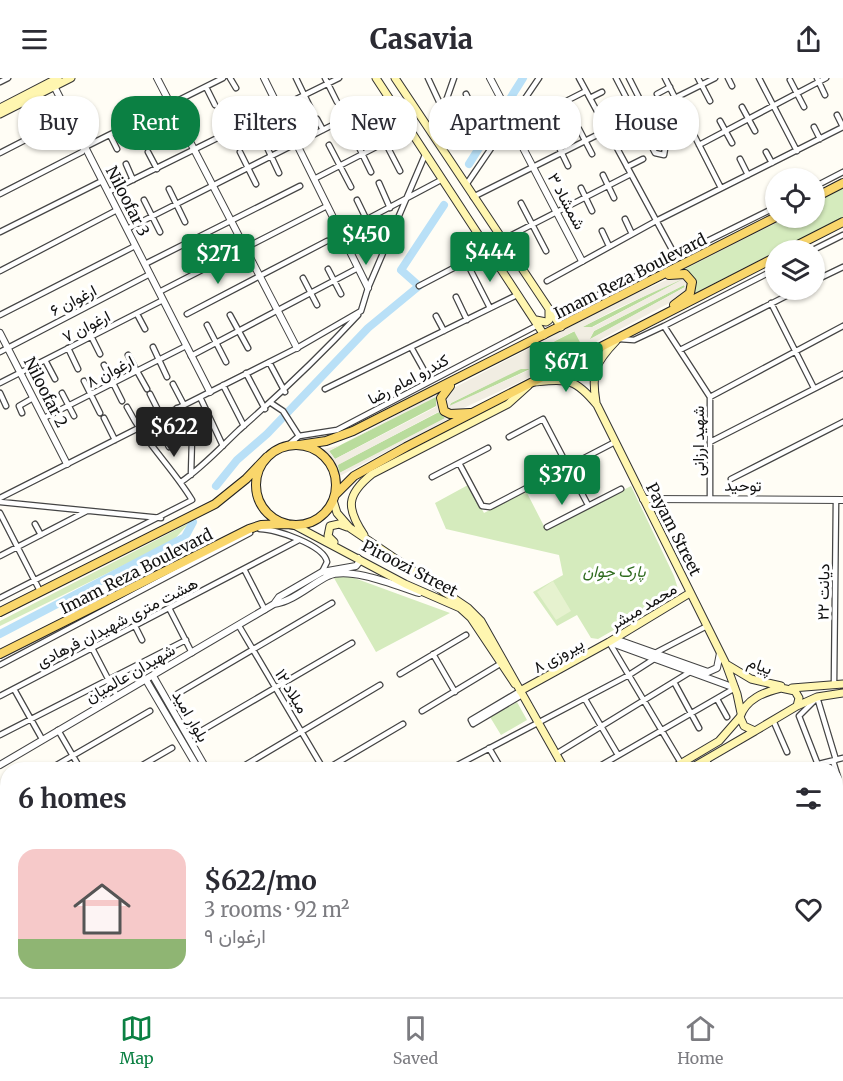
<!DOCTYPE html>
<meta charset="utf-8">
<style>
:root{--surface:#fff;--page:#f7f7f7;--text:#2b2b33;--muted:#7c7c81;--line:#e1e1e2;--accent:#0b8043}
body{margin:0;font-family:Merriweather,Vazirmatn,serif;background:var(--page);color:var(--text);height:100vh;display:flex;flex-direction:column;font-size:22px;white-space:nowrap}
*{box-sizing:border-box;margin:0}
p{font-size:20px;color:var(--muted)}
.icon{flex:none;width:33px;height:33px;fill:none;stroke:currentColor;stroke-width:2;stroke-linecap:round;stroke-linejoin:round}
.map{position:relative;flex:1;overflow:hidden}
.details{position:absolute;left:0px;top:684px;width:843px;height:236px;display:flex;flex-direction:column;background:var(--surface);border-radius:24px 24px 0 0;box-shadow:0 2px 4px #0004}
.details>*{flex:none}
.hud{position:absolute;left:18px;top:18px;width:807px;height:54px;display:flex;gap:12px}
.controls{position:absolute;left:765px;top:90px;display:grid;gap:12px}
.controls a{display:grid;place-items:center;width:60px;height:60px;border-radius:50%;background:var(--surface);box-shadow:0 2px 4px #0004;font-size:30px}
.price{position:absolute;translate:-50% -51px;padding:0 14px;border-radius:6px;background:var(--accent);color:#fff;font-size:20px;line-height:39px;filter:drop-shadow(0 2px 3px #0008)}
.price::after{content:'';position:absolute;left:50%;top:36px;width:18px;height:14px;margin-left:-9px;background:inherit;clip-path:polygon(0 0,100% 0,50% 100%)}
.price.selected{background:#222;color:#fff}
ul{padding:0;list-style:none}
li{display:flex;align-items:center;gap:18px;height:150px;padding:0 18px}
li+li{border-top:2px solid var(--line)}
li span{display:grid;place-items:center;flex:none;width:168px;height:120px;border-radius:18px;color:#555}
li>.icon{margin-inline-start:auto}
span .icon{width:72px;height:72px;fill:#fffc;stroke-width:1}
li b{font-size:26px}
h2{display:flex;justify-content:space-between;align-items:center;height:72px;padding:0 18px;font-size:26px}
.tag{padding:0 21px;border-radius:24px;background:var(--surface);box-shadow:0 2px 4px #0004;font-size:21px;line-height:54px}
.tag.selected{background:var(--accent);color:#fff}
header{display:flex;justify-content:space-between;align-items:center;height:78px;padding:0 18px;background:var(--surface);font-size:27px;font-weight:800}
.tab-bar{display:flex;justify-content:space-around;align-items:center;height:84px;border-top:2px solid var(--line);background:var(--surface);font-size:16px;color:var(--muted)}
.tab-bar a{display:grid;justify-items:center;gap:3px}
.tab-bar .selected{color:var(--accent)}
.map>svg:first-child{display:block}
.green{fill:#d5ebbd}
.forest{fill:#b9dc9c}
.pitch{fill:#e6f2cf}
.plaza{fill:#f1ede2;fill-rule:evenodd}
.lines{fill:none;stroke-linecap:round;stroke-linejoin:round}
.river{stroke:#b9e0f7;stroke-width:8}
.minor-casing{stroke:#444;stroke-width:7}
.tertiary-casing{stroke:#444;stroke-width:8}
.secondary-casing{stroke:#333;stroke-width:9}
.primary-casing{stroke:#222;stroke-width:10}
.minor{stroke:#fff;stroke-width:4.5}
.tertiary{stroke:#fff;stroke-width:6}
.secondary{stroke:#fff6b0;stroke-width:7}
.primary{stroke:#f9d66b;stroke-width:8}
.labels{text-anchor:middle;stroke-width:6;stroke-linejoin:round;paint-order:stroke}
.street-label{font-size:16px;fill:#111;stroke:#fff}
.park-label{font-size:16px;font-style:italic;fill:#2f6b1f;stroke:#fff}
</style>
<header><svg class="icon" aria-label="menu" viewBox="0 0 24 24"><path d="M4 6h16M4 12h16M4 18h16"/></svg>Casavia<svg class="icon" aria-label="share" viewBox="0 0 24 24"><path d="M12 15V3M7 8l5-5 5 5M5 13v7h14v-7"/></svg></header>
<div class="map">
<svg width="843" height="919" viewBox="0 0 843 919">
<rect width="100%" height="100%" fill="#fffdf5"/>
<path class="green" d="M843 110V139L695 215 694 200 683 192 786 140H814L815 125Z
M468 407 484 435 526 413 546 452 631 408 674 498 678 511 673 518 598 561 591 560 577 537 557 548 533 514 563 497 559 477 446 451 435 425Z
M189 445 173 463 0 548V543Z
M346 497 450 535 376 574 334 500Z
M517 624 527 642 501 657 490 639Z
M7 878 8 912H66L54 919H0V882Z"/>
<path class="forest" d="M681 200 682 202 592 249H582Z
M684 207 685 209 589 262 594 253Z
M575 253 581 265 544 285 537 272Z
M521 290H532L449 329 451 325Z
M436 318V328L335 381 329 373Z
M439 334 446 340 340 395 337 387Z"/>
<path class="pitch" d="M553 503 571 533 556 542 537 514Z"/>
<path class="plaza" d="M675 198 689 201 688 213 675 222 524 302 457 333H448L442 322 450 312 613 226ZM683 201 593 249H583L616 231ZM684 207 685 209 590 261 594 253ZM574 253 581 266 544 284 538 272ZM521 291H531L449 328 451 325Z
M440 314 438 322 440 331 454 338 338 399 334 384 324 371 341 367ZM436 319V329L335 381 329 373ZM438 334 445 340 339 395 338 387Z"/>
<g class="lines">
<path class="river" d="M469 86 523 0
M216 408 237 382 267 356 368 250 419 208 401 192 444 127
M0 556 185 459 193 444"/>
<defs>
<path id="minor" d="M230 0 236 10
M296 0 312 33
M325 0 337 24
M428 0 449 45 500 19
M579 0 676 179
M616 0 655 75 664 77 665 71 629 0
M665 0 721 110
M698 0 710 23
M728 0 732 8
M759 0 797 73
M817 0 825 17
M790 2 804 29
M0 4 8 0
M206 9 215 27
M466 16 474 33
M657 16 670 9
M590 20 602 14
M675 20 715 0
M245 27 254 43
M742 29 755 53
M341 32 346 40
M837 37 843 49
M669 38 681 32
M317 41 323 52
M602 42 614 36
M224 43 230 55
M720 43 732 65
M133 45 140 59
M814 49 820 61
M513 50 586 13
M579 51 592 76
M352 55 371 94
M110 57 117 71
M370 57 376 68
M434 57 454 0
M680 62 693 55
M264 63 279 95
M556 63 568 88
M385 64 400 93
M614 65 627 59
M329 67 351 109
M699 67 826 0
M148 74 157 91
M240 74 256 106
M766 74 772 85
M0 75 70 39
M740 81 748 97
M126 86 133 102
M627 89 643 81
M603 97 614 120
M314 101 409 52
M379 105 390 130
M466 107 539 0
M814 109 843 94
M581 110 592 133
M169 111 185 144
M108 114 339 0
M0 116 82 74 85 69 223 0
M473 119 607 52
M144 122 160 154
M357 122 374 157
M521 125 546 173
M625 141 632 156
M127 151 388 19
M602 153 609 168
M0 154 102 103
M341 155 441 102
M502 162 631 96
M813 172 843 157
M145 186 300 108
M469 189 490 230
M328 191 341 216
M0 193 117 132
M303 200 317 227
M547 203 656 143 843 49
M814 203 843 189
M419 208 488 172
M159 214 327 128
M456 219 467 242
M771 225 814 310
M137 236 145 251
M187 236 327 163
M0 237 135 168
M230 237 248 270
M436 238 444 253
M554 239 776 129
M207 247 226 284
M664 248 710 319V420
M91 258 100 276
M619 261 634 262 664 248 776 191
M153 269 167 299
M411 269 430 303
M68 270 78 291
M680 272 798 212
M0 274 150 196
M128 277 147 311
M191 278 358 190
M45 282 55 301
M269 284 285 314
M104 287 122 323
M246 295 265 331
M84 303 100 335
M0 305 163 222
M173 306 184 327
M223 307 244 348
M325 311 517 217
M0 315 6 328
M62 315 74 338
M150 316 161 338
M200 319 223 368
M710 319 843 248
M271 325 283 333 299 358
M177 330 192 360 191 397
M22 335 19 328 33 320
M44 340 186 268
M104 340 115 362
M155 342 169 369
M509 359 543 341 588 427
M710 364 843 296
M287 368 299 358 337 352 538 247
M459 385 482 428 490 429 615 364
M432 399 488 370
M731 401 843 344
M181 404C203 389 220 370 239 352 281 315 320 278 358 237
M0 420 297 270 361 233 368 210 425 77
M0 424 161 440
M0 435 40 513
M35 446 41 457
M547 449 621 411
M260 451C276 451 324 467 327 484L322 494
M0 478 87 433
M244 491 265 532
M0 520 192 422C172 389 146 366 127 329
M169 530 192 575
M135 548 142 562
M239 548 324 692
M609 564 681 685
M92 570 117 618
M655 575 707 548
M433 576 455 614
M0 587 250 455
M400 596 466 557
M674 604 699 650
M834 606 836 422
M14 611 42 661
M520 613 471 642 473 646 522 617
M177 616 332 525
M0 618 299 462
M817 619 836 682
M585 621 618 677
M717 621 727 639
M816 621 799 638 820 692
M422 633 500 586
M773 642 787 674
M58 652 81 692
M201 653 352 565
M0 657 186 562
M489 670 502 692
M556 676 690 594
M706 681 712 692
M833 683 838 699
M450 691 629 597 654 581
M48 692 150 633
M134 692 172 670
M237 692 380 607
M325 692 403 646
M541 692 547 688
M593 692 735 610
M794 692 843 680
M0 719 8 714
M836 730 843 727
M836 735 843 755
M836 789 843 784
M836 825 843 824
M0 829 8 825
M836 840 843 852
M0 856 8 869
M0 879 8 875
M836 883 843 878
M836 897 843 909
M210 912 214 919
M439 912 449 919
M572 912 576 919
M746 912 750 919
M59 919 71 912
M145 919 157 912
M231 919 243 912
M395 919 400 912
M433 919 438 912
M484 919 493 912
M597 919 608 912
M759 919 769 912"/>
<path id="tertiary" d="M157 0 297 270
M264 0 368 210
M490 0 500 19
M54 8 210 314
M510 45 582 183
M0 255 67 386
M643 421 843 422
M274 526 279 519 322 494 356 488 360 483 358 480
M615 561 708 594 717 590 720 575
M609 564 735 610
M153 598 207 692
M146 602 199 692
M0 687 274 526C294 523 310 507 328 498 350 488 397 508 419 515"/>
<path id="secondary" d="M376 0 544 257
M395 0 561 249
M0 30 58 0
M0 36 71 0
M536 242 546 244 549 242V232
M535 304C568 301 575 300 597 327L726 586 737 616 741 635
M596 324C591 294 595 285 616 263
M333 422 337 435 350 450 468 530 481 543 565 692
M294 447 405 506 460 530 471 540 515 606
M364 457C346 430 346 417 372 396L508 326 528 308
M334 464 328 458 330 448 339 446 347 449
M726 586 751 601 781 608
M781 610 795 613 799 620 797 628 755 653 744 648 740 639C746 621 764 614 781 610Z
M792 610 843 606
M520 613 609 564 690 515
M797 628 817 619 843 615
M670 692 719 663 740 639
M688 692 755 653
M638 912 639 919
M648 912 649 919
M282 919 294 912
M291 919 303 912"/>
<path id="primary" d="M814 120 843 105
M788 172 843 144
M669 197 685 196 692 204 690 215 674 227
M450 308 441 320 444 333 450 336 470 335
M256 407a40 40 0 1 1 80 0a40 40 0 1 1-80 0Z
M299 367 326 363 353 353 776 139
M335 417 354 398 406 369 776 179
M0 534 215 426 246 401 267 379
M0 576 249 451 261 447 287 446"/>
</defs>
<use href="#minor" class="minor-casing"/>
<use href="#tertiary" class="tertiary-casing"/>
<use href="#secondary" class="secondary-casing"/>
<use href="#primary" class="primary-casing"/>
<use href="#minor" class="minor"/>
<use href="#tertiary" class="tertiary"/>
<use href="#secondary" class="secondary"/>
<use href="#primary" class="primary"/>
</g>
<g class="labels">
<g class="street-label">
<text transform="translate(128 123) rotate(63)" y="6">Niloofar 3</text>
<text transform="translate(567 123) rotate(62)" y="6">شمشاد ۳</text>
<text transform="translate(630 198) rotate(-27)" y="6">Imam Reza Boulevard</text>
<text transform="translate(73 222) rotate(-27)" y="6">ارغوان ۶</text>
<text transform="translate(86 248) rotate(-27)" y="6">ارغوان ۷</text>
<text transform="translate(110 293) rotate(-27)" y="6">ارغوان ۸</text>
<text transform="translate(408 301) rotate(-28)" y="6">کندرو امام رضا</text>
<text transform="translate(46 314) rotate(63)" y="6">Niloofar 2</text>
<text transform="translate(698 363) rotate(-90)" y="6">شهید ارزانی</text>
<text transform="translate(743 407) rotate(1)" y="6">توحید</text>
<text transform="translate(674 451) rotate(63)" y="6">Payam Street</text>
<text transform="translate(410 490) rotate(27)" y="6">Piroozi Street</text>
<text transform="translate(136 493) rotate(-27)" y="6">Imam Reza Boulevard</text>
<text transform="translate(823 514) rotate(-89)" y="6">دیانت ۲۲</text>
<text transform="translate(643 528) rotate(-31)" y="6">محمد مبشر</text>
<text transform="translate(117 544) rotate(-27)" y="6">هشت متری شهیدان فرهادی</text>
<text transform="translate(558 577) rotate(-29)" y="6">پیروزی ۸</text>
<text transform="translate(760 587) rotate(20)" y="6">پیام</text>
<text transform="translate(130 595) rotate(-30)" y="6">شهیدان عالمیان</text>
<text transform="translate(292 613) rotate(59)" y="6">میلاد ۱۲</text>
<text transform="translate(191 638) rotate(60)" y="6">بلوار امید</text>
</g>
<g class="park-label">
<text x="614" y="499">پارک جوان</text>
</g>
</g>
</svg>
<div class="controls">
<a><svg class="icon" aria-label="locate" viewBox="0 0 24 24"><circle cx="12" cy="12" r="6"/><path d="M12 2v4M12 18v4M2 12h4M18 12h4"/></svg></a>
<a><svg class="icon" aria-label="layers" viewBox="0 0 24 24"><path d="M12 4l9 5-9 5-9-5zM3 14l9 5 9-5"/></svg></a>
</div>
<b class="price" style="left:366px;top:188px">$450</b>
<b class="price" style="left:490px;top:205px">$444</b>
<b class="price" style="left:218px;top:207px">$271</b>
<b class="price" style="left:566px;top:315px">$671</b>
<b class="price selected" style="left:174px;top:380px">$622</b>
<b class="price" style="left:562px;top:428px">$370</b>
<div class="hud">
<a class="tag">Buy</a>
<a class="tag selected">Rent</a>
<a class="tag">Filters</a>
<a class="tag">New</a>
<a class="tag">Apartment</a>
<a class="tag">House</a>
</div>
<section class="details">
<h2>6 homes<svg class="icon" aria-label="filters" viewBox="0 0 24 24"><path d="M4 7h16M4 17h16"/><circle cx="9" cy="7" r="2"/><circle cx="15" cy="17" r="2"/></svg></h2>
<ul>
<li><span style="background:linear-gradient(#f6c9c9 75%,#8fb573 0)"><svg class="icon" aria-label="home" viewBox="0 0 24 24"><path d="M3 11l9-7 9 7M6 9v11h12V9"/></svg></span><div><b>$622/mo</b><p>3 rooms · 92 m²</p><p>ارغوان ۹</p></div><svg class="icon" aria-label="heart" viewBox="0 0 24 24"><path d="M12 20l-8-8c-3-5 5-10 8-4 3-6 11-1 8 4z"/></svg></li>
</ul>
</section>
</div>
<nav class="tab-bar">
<a class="selected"><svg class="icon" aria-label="map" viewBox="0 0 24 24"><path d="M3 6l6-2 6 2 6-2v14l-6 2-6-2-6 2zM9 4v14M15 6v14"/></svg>Map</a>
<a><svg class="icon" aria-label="saved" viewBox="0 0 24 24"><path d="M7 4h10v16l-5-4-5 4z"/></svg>Saved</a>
<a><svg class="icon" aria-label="home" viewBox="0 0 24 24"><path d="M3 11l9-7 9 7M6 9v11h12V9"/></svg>Home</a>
</nav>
